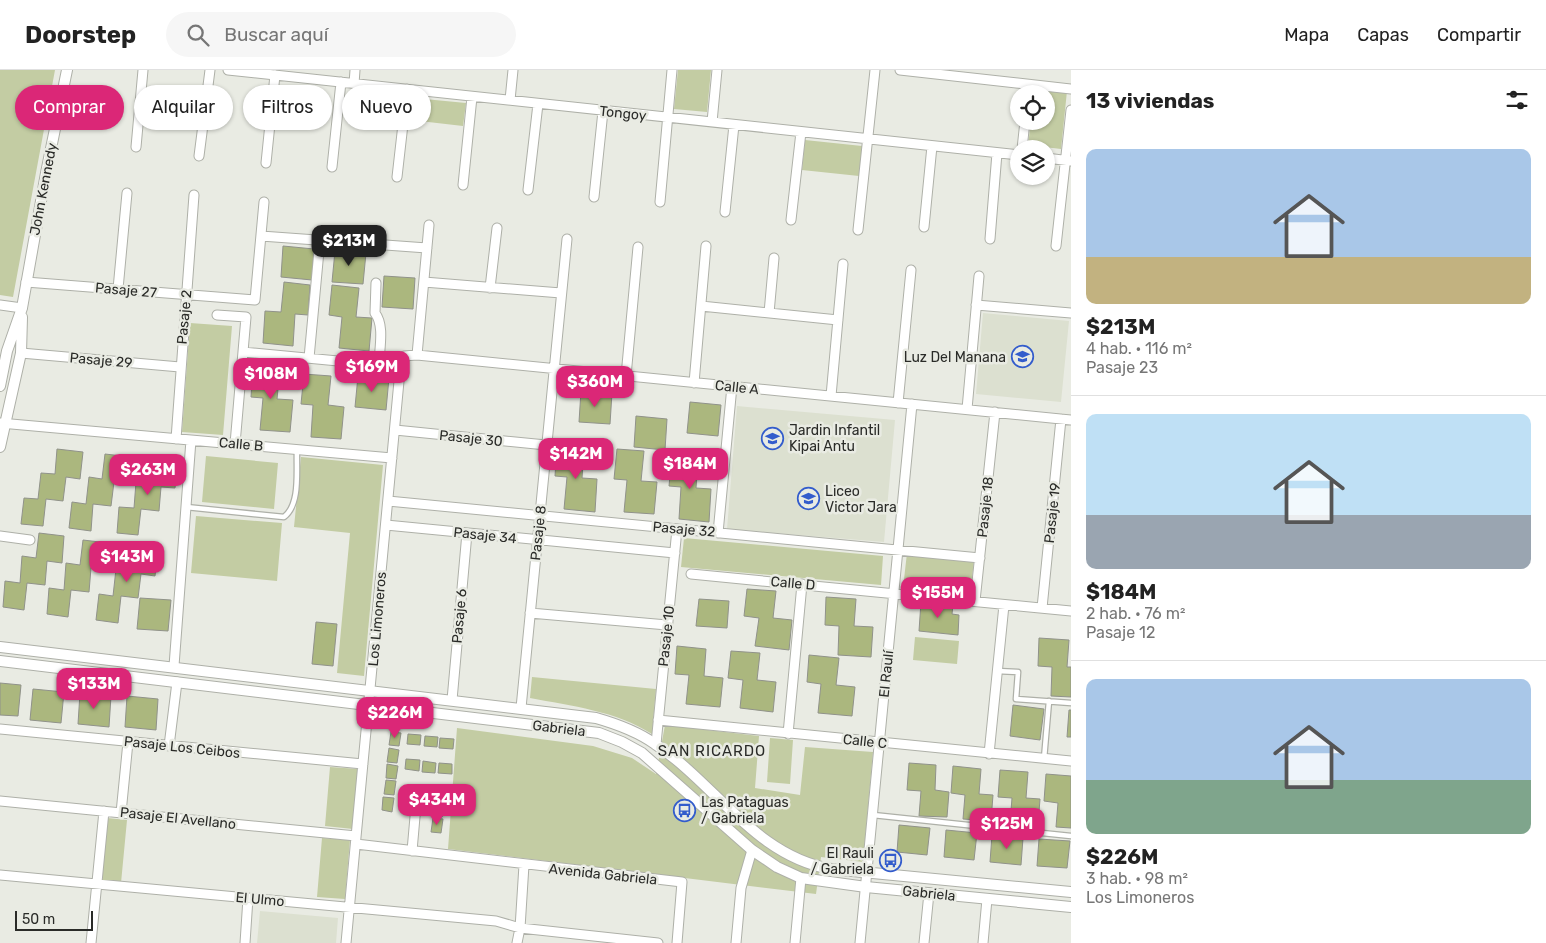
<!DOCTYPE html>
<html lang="es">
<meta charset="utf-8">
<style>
:root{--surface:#fff;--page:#f6f6f6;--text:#222;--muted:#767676;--line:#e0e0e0;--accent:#db2777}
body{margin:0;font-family:Rubik,sans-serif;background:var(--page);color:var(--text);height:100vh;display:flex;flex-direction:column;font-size:19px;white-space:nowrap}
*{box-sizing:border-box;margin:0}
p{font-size:16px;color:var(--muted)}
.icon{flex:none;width:28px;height:28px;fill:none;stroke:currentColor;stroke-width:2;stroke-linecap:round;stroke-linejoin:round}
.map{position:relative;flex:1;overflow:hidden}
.details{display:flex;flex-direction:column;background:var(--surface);width:475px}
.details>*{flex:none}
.top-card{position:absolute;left:15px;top:15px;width:475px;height:45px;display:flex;gap:10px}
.fabs{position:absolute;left:1010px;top:15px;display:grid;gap:10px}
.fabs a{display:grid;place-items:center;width:45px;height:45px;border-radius:50%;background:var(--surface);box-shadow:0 1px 4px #0004;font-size:25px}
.scale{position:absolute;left:15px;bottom:12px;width:78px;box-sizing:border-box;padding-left:5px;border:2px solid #2a2b28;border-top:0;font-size:14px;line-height:18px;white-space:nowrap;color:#2a2b28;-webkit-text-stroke:4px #e9ebe3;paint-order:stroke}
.price{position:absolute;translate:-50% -42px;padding:0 11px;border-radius:10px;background:var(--accent);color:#fff;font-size:16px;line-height:32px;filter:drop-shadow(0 1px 2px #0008)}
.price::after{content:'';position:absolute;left:50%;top:30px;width:15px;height:11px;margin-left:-8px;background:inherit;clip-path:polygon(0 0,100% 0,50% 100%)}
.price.current{background:#222;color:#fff}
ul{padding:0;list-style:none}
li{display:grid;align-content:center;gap:10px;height:265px;padding:0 15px}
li+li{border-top:1px solid var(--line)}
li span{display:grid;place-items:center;height:155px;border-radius:10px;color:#555}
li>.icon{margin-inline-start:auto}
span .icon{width:90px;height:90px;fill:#fffc;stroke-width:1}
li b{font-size:21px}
h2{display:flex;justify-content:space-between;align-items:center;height:60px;padding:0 15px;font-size:21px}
.pill{padding:0 18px;border-radius:22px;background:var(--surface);box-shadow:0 1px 4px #0004;font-size:18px;line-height:45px}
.pill.current{background:var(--accent);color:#fff}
header{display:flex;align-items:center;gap:30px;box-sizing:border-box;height:70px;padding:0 25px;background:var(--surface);border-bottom:1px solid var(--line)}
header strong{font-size:24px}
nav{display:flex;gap:28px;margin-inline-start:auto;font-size:18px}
.search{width:350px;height:45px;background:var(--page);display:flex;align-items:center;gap:12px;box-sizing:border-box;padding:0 18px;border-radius:28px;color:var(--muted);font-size:19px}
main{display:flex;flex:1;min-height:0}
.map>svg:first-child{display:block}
.built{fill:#dce0d0}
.green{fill:#c3cca3}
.building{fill:#abb77e;stroke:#90928a}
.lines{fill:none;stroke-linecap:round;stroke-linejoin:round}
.service-casing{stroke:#aeb0a8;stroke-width:7}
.minor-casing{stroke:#aeb0a8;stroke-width:11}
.tertiary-casing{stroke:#aeb0a8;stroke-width:12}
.service{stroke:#fff;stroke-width:4.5}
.minor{stroke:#fff;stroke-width:9}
.tertiary{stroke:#fff;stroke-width:10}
.labels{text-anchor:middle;stroke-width:5;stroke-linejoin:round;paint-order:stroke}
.street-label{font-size:14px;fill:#2a2b28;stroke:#e9ebe3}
.poi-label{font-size:14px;fill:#2a2b28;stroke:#e9ebe3;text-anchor:start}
.neighbourhood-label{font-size:15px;letter-spacing:1px;fill:#2a2b28;stroke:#e9ebe3}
</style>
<header>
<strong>Doorstep</strong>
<div class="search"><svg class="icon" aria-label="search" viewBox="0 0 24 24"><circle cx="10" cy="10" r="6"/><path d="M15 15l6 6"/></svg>Buscar aquí</div>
<nav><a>Mapa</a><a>Capas</a><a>Compartir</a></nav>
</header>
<main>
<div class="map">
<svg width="1071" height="873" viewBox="0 0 1071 873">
<rect width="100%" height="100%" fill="#e9ebe3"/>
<path class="built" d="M983 243 1069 251 1061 332 976 324Z
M737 336 895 350 884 472 727 459Z
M260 841 338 848 336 873H257Z"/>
<path class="green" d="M0 0H55L13 227 0 225Z
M678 0H711L707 42 674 39Z
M1034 18 1067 21 1061 79 1028 75 1031 51H1046V24H1034Z
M414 28 466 33 463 56 411 50Z
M805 70 862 76 859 106 802 100Z
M190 253 232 256 223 365 182 362Z
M206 386 278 393 274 439 202 432Z
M301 387 383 395 364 606 337 603 350 463 294 457Z
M196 446 282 453 277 511 191 503Z
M684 468 883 486 881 515 681 497Z
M907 483 974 491 970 525 903 518Z
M915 567 959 571 957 594 913 590Z
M532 607 656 619 652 664C616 641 572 636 530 628Z
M665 655 759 666 755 718 800 725 805 677 873 682 863 792 821 787 816 824 448 779 457 658 593 676 632 688 656 704Z
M770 668 793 670 790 714 767 712Z
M330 697 358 699 353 759 325 756Z
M107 748 127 750 121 813 102 812Z
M322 768 350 770 345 829 317 827Z"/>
<path class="building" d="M283 176 314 179 312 210 281 207Z
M335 181 366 183 363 214 332 212Z
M384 206 415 208 413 239 382 237Z
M284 212 310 215 308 245 295 244 293 276 263 273 265 241 281 242Z
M332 215 359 218 356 247 372 248 369 281 339 278 342 247 329 245Z
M253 297 280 299 277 329 293 330 290 362 260 360 263 328 251 327Z
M304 304 331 306 328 335 344 337 341 369 311 367 313 335 301 334Z
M358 306 389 308 386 340 355 337Z
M581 321 612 323 610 354 579 352Z
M690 332 721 335 718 366 687 363Z
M636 346 667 349 665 380 634 377Z
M557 376 584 379 582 408 597 409 595 442 564 439 567 407 555 406Z
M57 379 83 382 80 409 66 407 63 431 46 429 43 456 21 454 24 428 38 429 41 403 55 404Z
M617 379 644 381 641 411 657 412 654 444 624 442 627 410 614 409Z
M105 384 131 387 128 414 114 412 111 436 93 434 91 461 69 458 72 432 86 434 89 407 102 409Z
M672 386 698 389 696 418 711 419 709 452 679 449 681 417 669 416Z
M153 389 178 392 175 418 161 417 159 441 141 439 138 465 117 463 119 437 134 438 136 412 150 413Z
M39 463 64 466 62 493 47 491 45 515 27 513 24 540 3 537 5 511 20 513 22 486 36 488Z
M83 470 108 473 106 500 91 498 89 522 71 520 68 547 47 544 49 518 64 520 66 493 80 495Z
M132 476 158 479 155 506 141 504 138 528 121 526 118 553 96 550 99 524 113 526 116 499 130 501Z
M747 519 776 521 773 548 792 550 789 580 755 576 759 548 744 546Z
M826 527 856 529 854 556 873 557 871 587 838 585 839 556 825 555Z
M140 528 171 530 168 561 137 559Z
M699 529 729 531 727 558 696 556Z
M921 532 953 535 952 544 959 545 958 565 919 561Z
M316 552 337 554 333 596 312 594Z
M1039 568 1069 570 1067 597H1071V627L1051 626 1052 597 1038 596Z
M677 576 706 579 704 606 723 608 720 637 686 634 689 605 675 604Z
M731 581 760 583 757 610 776 612 773 642 740 638 743 610 728 608Z
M809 585 839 588 836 615 855 617 852 646 818 643 821 614 807 612Z
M0 613 21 615 18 646 0 645Z
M33 619 64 622 61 653 30 650Z
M80 623 111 626 109 657 78 654Z
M127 626 158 629 156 660 125 657Z
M1013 635 1044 639 1040 670 1010 666Z
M1069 640H1071V667H1067Z
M391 662 401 663 399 676 389 675Z
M408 664 421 665 420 675 407 674Z
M425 666 438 667 437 677 424 676Z
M440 668 454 669 453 679 439 678Z
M389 678 399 680 397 693 387 692Z
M406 689 420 690 419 701 405 699Z
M423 691 436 693 435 703 422 702Z
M439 693 452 694V704L438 703Z
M909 693 936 695 935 720 949 722 947 747 919 746 921 721 907 720Z
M387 694 398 696 396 709 386 708Z
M953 696 981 699 979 724 993 725 991 751 963 749 965 725 951 723Z
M1000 700 1028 702 1026 728 1040 729 1038 755 1010 753 1012 728 998 727Z
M1046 704 1071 706V758L1056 757 1058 733 1044 731Z
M386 710 396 711 394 725 384 724Z
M435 717 446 718 444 732 434 730Z
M383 727 394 728 392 742 382 740Z
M434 732 444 734 442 747 432 746Z
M433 748 443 749 441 763 431 762Z
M899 755 930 758 927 785 897 782Z
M946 760 977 763 974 790 944 787Z
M992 765 1023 768 1021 795 990 792Z
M1039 769 1070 771 1067 798 1037 796Z"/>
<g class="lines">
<defs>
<path id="service" d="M186 437 284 447C301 434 296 400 297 379
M997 601 1018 602 1016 629 1071 633
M1044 689 1049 631
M873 745 1071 766"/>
<path id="minor" d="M228 0 1019 85
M900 0 1071 19
M354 14 355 0
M510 30 513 0
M712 52 717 0
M136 77 143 0
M1022 79 1025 51
M199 86 210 0
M1046 88 1071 91
M266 93 275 5
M332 97 341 12
M397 107 407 19
M463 115 472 27
M528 120 538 34
M594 127 603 41
M660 132 672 0
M725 142 734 55
M791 150 801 62
M924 157 932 76
M858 160 875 0
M261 166 427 178
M990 169 997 83
M1056 176 1071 40
M26 212 255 230 264 132
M424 212 561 223
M376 213 375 243C385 256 379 279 379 295
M490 218 497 158
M118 219 127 123
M0 235 22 238
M976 235 1071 243
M701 236 838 250
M769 243 774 188
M217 245 246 247 235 374
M243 282 401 297
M21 283 180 297
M417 285 429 155
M309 288 320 170
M626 306 638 177
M694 313 706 176
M831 326 843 194
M898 333 911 200
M967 339 979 206
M0 353 392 388
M395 360 546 375
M176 369 194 125
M388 431 980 488
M386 455 675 483
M718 463 732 316
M0 466 30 470
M691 504 1071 541
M975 531 995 342
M1042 538 1061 349
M530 543 667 555
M174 596 191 370
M452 630 467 463
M521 638 567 169
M658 650 1071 691
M0 659 363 694
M788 664 802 514
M656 674 677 459
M169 676 177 612
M989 684 1004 535
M0 731 356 766
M121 743 128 672
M356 774 682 812 677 873
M412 781 417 724
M0 805 496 851 520 858 658 873
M91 873 104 741
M245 873 248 828
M346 873 401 290 404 286 417 285 1071 350
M517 873 520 858 524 795
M736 873 741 818 752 780
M795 873 801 808
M860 873 912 334
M924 873 929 823
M983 873 987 829"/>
<path id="tertiary" d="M0 316 7 281 22 238 46 103 67 0
M0 377 21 283 22 247
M0 577 596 648C617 654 637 661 655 674 716 714 755 786 831 799L1071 822
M0 591 599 663 622 672 642 683 752 780 777 797 801 808 866 817 1071 837"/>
</defs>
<use href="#service" class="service-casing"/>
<use href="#minor" class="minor-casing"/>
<use href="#tertiary" class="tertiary-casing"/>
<use href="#service" class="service"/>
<use href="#minor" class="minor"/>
<use href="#tertiary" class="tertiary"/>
</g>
<defs>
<symbol id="school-ring" viewBox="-11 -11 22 22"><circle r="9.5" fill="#e9ebe3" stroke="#335ccc" stroke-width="1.5"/><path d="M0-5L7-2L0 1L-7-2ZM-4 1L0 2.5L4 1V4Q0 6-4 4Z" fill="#335ccc"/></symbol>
<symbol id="bus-ring" viewBox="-11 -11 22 22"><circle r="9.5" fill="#e9ebe3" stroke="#335ccc" stroke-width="1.5"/><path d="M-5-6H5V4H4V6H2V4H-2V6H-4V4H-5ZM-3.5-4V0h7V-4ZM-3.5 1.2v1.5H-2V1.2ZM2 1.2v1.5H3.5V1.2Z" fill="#335ccc"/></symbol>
</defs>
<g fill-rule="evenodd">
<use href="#school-ring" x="1010" y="274" width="25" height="25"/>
<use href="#school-ring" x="760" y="356" width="25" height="25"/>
<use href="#school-ring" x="796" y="416" width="25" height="25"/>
<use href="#bus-ring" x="672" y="728" width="25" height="25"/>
<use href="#bus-ring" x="878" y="778" width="25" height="25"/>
</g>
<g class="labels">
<g class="street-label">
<text transform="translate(623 43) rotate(6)" y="5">Tongoy</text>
<text transform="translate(43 119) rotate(-79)" y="5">John Kennedy</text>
<text transform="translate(126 220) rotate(5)" y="5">Pasaje 27</text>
<text transform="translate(184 247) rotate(-85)" y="5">Pasaje 2</text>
<text transform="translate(101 290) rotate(5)" y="5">Pasaje 29</text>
<text transform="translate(737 317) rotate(6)" y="5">Calle A</text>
<text transform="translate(471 368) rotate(6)" y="5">Pasaje 30</text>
<text transform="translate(241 374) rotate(5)" y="5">Calle B</text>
<text transform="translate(985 437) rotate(-84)" y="5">Pasaje 18</text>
<text transform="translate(1052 443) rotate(-84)" y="5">Pasaje 19</text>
<text transform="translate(684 459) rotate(5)" y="5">Pasaje 32</text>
<text transform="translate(538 463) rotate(-84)" y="5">Pasaje 8</text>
<text transform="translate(485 465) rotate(6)" y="5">Pasaje 34</text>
<text transform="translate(793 513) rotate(5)" y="5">Calle D</text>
<text transform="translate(459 546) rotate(-85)" y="5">Pasaje 6</text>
<text transform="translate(377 549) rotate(-85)" y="5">Los Limoneros</text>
<text transform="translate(666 566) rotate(-84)" y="5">Pasaje 10</text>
<text transform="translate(886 604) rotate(-84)" y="5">El Raulí</text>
<text transform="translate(559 658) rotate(7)" y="5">Gabriela</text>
<text transform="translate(865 671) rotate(6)" y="5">Calle C</text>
<text transform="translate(182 677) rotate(6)" y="5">Pasaje Los Ceibos</text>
<text transform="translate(178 748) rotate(6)" y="5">Pasaje El Avellano</text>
<text transform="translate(603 804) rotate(6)" y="5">Avenida Gabriela</text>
<text transform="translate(929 823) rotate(6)" y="5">Gabriela</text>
<text transform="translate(260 829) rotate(5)" y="5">El Ulmo</text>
</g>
<g class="poi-label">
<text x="1006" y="292" text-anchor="end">Luz Del Manana</text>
<text x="789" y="365">Jardin Infantil<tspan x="789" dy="16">Kipai Antu</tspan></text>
<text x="825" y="426">Liceo<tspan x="825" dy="16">Victor Jara</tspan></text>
<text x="701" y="737">Las Pataguas<tspan x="701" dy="16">/ Gabriela</tspan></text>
<text x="874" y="788" text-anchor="end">El Rauli<tspan x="874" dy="16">/ Gabriela</tspan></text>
</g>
<g class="neighbourhood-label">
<text x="712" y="686">SAN RICARDO</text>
</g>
</g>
</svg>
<div class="fabs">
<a><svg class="icon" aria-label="locate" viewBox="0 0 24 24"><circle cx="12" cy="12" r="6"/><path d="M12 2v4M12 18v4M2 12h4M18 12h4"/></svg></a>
<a><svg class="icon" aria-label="layers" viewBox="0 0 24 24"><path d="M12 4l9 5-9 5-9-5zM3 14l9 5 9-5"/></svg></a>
</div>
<div class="scale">50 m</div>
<b class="price current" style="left:349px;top:197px">$213M</b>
<b class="price" style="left:372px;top:323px">$169M</b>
<b class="price" style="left:271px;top:330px">$108M</b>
<b class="price" style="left:595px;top:338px">$360M</b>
<b class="price" style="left:576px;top:410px">$142M</b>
<b class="price" style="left:690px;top:420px">$184M</b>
<b class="price" style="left:148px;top:426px">$263M</b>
<b class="price" style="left:127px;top:513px">$143M</b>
<b class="price" style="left:938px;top:549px">$155M</b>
<b class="price" style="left:94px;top:640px">$133M</b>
<b class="price" style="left:395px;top:669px">$226M</b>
<b class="price" style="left:437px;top:756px">$434M</b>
<b class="price" style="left:1007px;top:780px">$125M</b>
<div class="top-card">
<a class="pill current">Comprar</a>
<a class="pill">Alquilar</a>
<a class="pill">Filtros</a>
<a class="pill">Nuevo</a>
</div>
</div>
<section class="details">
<h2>13 viviendas<svg class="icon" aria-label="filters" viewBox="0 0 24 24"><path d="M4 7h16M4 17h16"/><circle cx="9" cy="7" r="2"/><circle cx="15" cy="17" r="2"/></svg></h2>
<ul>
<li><span style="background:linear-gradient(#a9c7e8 70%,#c2b280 0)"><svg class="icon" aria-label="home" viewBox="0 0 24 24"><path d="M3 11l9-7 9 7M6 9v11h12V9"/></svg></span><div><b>$213M</b><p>4 hab. · 116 m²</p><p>Pasaje 23</p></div></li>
<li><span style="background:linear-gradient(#bfe0f5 65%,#9aa5b1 0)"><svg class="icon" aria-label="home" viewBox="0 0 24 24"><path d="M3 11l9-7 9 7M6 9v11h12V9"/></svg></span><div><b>$184M</b><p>2 hab. · 76 m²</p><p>Pasaje 12</p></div></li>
<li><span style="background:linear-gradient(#a9c7e8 65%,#7fa58c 0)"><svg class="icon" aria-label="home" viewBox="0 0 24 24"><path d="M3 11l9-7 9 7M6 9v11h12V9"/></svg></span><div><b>$226M</b><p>3 hab. · 98 m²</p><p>Los Limoneros</p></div></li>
</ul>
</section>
</main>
